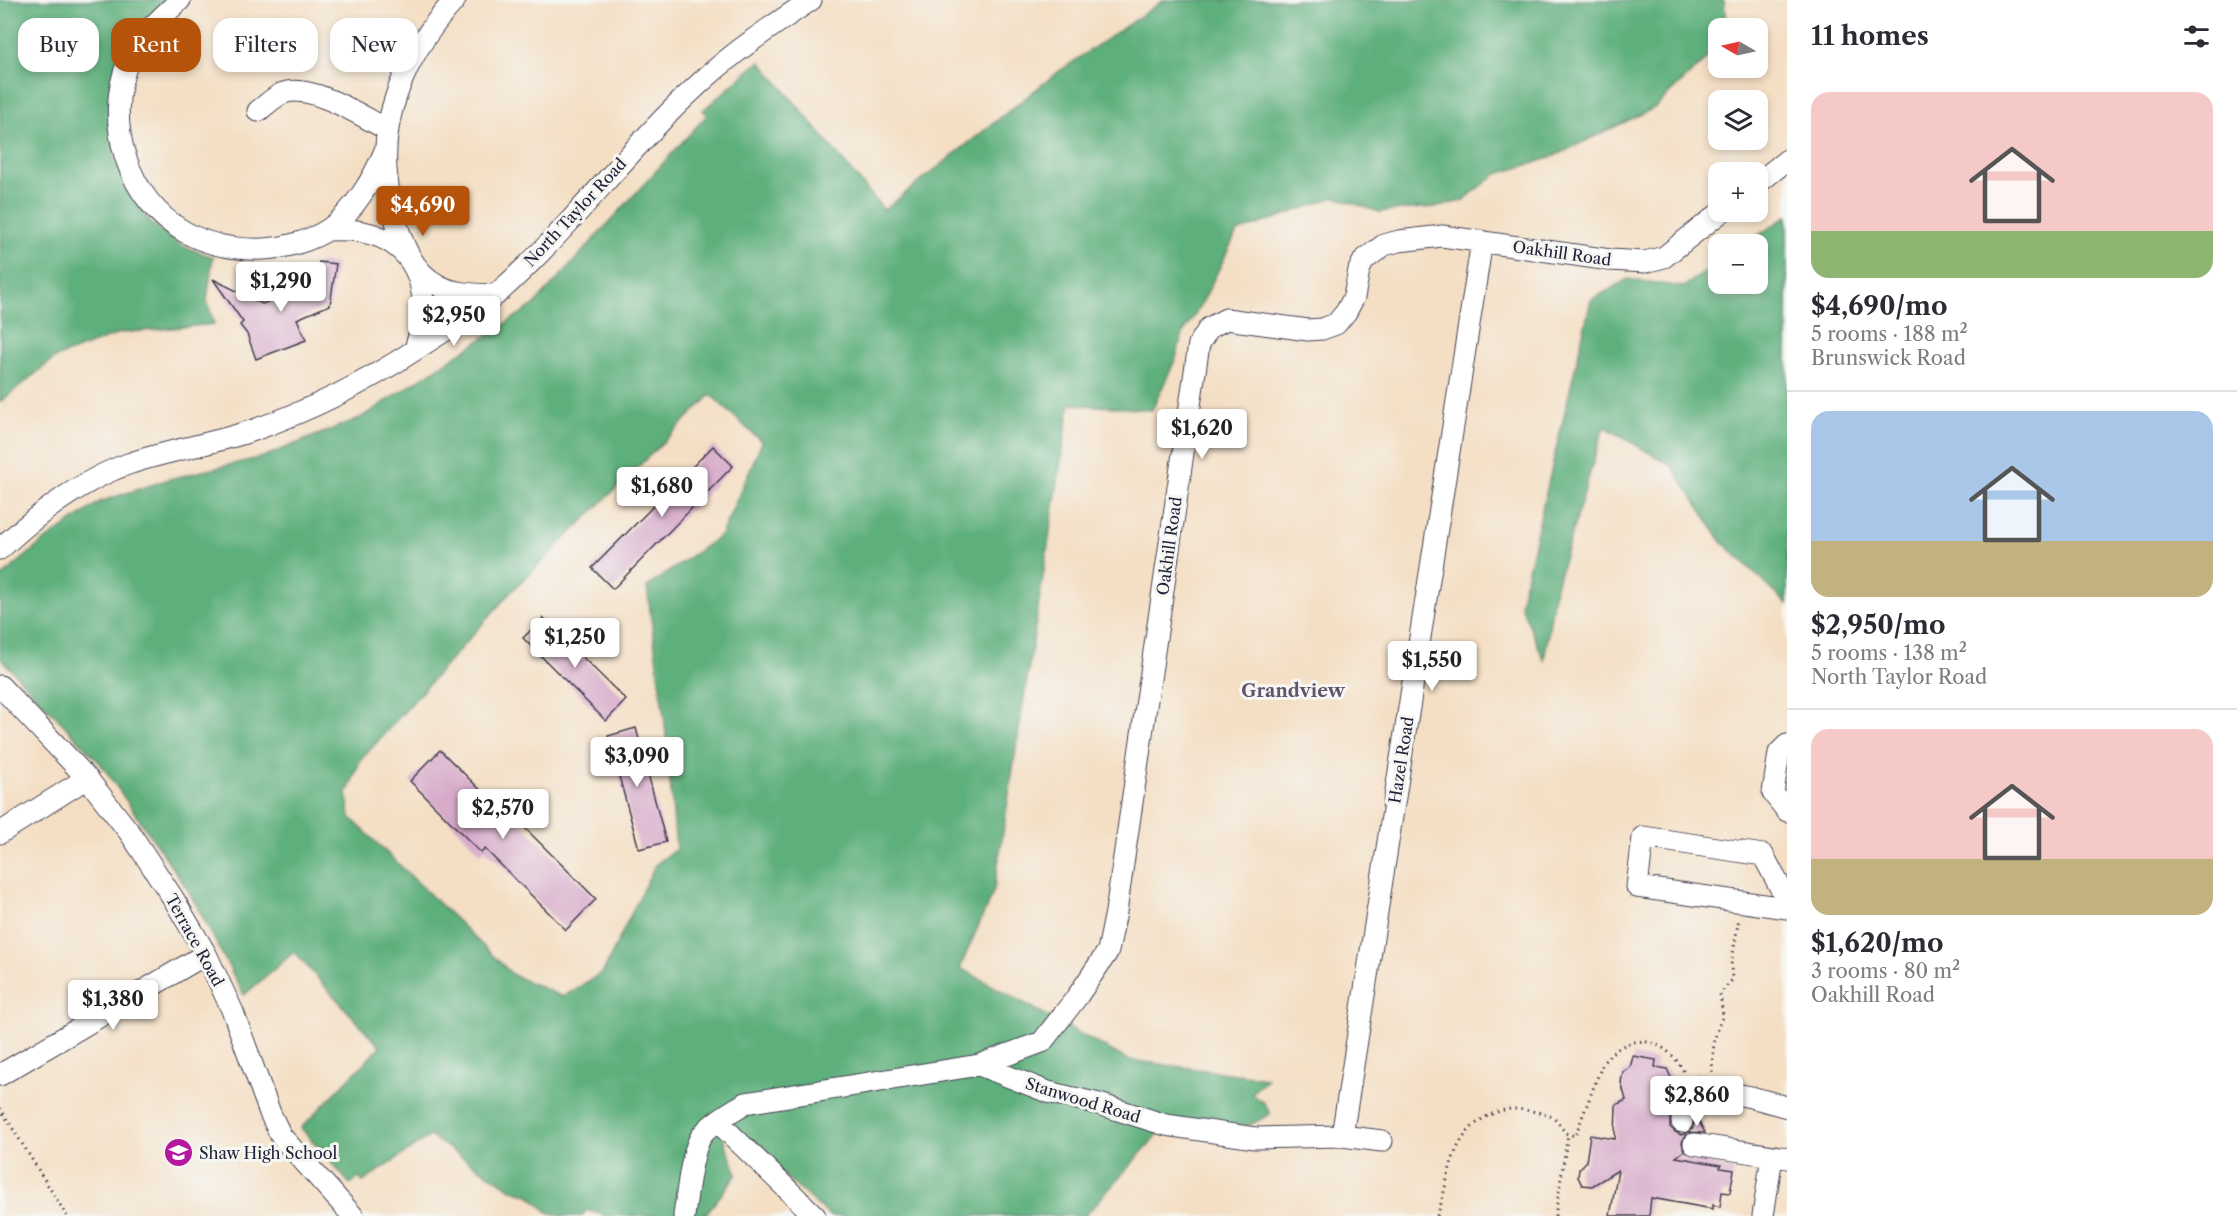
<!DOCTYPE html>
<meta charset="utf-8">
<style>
:root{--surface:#fff;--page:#f7f7f7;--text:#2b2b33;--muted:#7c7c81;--line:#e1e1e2;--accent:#b45309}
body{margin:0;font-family:"Libre Caslon Text",serif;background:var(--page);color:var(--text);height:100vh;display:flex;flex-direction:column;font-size:22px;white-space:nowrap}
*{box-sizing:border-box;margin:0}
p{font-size:20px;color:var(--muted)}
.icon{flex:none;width:33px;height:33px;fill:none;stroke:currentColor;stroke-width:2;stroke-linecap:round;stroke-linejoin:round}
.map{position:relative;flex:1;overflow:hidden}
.drawer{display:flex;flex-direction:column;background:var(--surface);width:450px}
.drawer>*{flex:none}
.hud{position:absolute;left:18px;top:18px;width:570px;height:54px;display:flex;gap:12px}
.needle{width:39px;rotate:279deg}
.controls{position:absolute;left:1708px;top:18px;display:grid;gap:12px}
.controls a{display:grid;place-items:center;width:60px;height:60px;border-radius:12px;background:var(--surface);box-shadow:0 3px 9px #0003;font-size:30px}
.price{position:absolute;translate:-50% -51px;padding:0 14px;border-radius:6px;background:#fff;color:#222;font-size:20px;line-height:39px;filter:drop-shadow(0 2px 3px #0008)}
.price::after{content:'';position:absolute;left:50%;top:36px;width:18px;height:14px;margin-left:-9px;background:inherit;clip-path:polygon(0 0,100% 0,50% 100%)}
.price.selected{background:var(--accent);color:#fff}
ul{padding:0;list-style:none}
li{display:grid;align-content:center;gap:12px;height:318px;padding:0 24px}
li+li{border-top:2px solid var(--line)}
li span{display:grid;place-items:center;height:186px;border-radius:18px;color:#555}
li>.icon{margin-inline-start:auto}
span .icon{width:108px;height:108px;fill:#fffc;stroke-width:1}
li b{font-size:26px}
h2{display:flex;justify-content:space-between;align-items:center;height:72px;padding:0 24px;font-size:26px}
.pill{padding:0 21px;border-radius:18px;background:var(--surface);box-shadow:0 3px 9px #0003;font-size:21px;line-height:54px}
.pill.selected{background:var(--accent);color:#fff}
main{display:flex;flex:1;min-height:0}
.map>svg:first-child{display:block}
.forest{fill:#5daf7c;stroke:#40685c;stroke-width:1.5;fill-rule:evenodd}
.building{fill:#d7aaca}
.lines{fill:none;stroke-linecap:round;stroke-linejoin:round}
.minor-casing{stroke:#423e50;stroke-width:23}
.path{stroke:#423e50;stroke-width:3;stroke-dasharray:1.5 4.5;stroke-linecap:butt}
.minor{stroke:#fff;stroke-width:21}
.labels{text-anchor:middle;stroke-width:6;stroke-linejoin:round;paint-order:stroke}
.street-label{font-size:16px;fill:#22223b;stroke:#f6f6f2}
.poi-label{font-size:16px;fill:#22223b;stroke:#f6f6f2;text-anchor:start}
.neighbourhood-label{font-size:18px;font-weight:bold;fill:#61526d;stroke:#f6f6f2}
</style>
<main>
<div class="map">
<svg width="1787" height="1216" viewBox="0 0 1787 1216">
<rect width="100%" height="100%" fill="#f6f6f2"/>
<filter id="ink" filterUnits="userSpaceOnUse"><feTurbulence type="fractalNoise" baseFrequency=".0167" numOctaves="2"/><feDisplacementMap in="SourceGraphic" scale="12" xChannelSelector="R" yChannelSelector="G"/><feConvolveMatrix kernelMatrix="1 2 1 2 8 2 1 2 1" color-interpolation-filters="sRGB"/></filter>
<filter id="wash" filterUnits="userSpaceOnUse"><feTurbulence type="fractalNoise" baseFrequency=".008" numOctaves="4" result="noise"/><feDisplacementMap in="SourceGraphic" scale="24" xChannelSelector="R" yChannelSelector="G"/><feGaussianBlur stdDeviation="1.35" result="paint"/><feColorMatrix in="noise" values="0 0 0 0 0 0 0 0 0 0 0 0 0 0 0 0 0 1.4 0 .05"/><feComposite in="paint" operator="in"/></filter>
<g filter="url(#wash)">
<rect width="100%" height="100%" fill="#f4dfc4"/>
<path class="forest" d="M0 0H164L127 43 111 77 110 115 116 162 134 200 151 223 182 246 213 257 207 301 214 324 120 333 55 358 0 402Z
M1164 0H1724L1726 28H1719V47L1654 108 1550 158 1497 174 1462 201 1434 207 1379 212 1335 197 1237 232 1202 303 1183 333 1176 358 1152 410 1070 404 994 890 960 968 1128 1060 1267 1078 1251 1094 1264 1103 1270 1114 1252 1124 1240 1127 1166 1125 1085 1216H830L782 1174 718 1123 737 1174 706 1214 701 1216H607L586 1210 582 1216H562L548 1212 529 1195 513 1190 430 1136 363 1182 359 1178 350 1184 301 1128 380 1047 294 952 244 995 188 890 101 764 0 658V578L40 544 100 502 169 479 263 457 362 417 534 305 707 115 703 110 760 61 884 210 1058 72ZM711 395 762 442 721 535 647 587 665 724 676 849 655 865 603 972 563 997 513 975 350 817 347 794 360 761 510 593Z
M1787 216V604L1722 542 1672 466 1604 426 1555 589 1544 660 1520 604 1591 300 1628 279 1683 287 1719 262V284H1758V244H1745Z"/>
<g id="blocks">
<path class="building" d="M319 262 336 264 330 305 297 319 306 340 256 359 247 334 240 325 243 322 213 279 262 304 314 285Z
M713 446 733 466 613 589 592 568Z
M543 618 626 700 606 721 523 638Z
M636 728 666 842 639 849 608 736Z
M440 750 511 820 514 817 596 899 566 930 485 849 481 853 410 781Z
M1633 1056 1656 1060 1655 1067 1667 1069 1673 1082 1671 1095 1665 1109 1670 1116V1127L1675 1132 1681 1135 1687 1133 1682 1142 1684 1151 1676 1157 1721 1165 1720 1168 1734 1170 1730 1193 1722 1192 1720 1207 1713 1205V1209L1651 1198 1649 1216H1610L1618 1170 1592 1186 1582 1185 1578 1177 1579 1169 1586 1162 1590 1135 1615 1139 1616 1105 1626 1100 1621 1082 1623 1072 1630 1068Z
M1695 1114 1705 1133 1689 1132 1693 1128Z"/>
</g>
</g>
<g filter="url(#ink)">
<use href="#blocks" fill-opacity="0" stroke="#423e50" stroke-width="1.5"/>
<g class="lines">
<defs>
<path id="minor" d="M180 0C161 18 138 37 128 62 103 122 128 201 185 232 210 246 237 250 264 249 285 248 311 241 329 229 354 212 375 176 386 148
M455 0C413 45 382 105 386 169 387 185 391 202 395 218 402 244 413 272 438 285 455 295 477 294 496 295
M258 111C265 106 273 98 281 94 308 81 363 117 388 130
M1758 183 1787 160
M328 230C389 226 427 256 423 319 422 330 417 340 415 350
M0 549C35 516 82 480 128 464 169 450 213 444 254 430 311 410 365 383 415 350 447 329 481 309 509 283 576 221 631 146 699 84 733 52 772 26 811 0
M0 686 87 778 130 833 173 898 206 954 233 1012 270 1113 281 1136 353 1216
M1787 745 1779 753 1773 793 1787 811
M0 833 87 778
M1787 900 1763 855 1643 837 1637 887 1787 908
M979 1065 1042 1042 1077 997 1108 951 1116 912 1199 344 1209 328 1226 319 1308 330 1322 329 1336 324 1346 312 1354 297 1359 270 1364 260 1384 245 1399 241 1442 236 1610 260 1645 262 1664 257 1721 212
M0 1075 206 954
M717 1121 815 1216
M1682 1122 1683 1104 1699 1087 1751 1097 1787 1107
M1342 1136 1482 241
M1694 1144 1787 1158
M684 1216C687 1196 691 1148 703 1134 714 1121 731 1112 745 1103L979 1065 1048 1092 1099 1104 1166 1125 1255 1138 1342 1136 1382 1141
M1763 1216 1772 1156"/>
</defs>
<use href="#minor" class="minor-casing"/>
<path class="path" d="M1712 1072 1714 1040 1723 1015 1720 994 1732 980 1731 965 1739 918
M0 1108 67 1216
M1437 1216C1450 1180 1448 1140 1484 1118 1497 1111 1509 1107 1524 1110 1545 1113 1554 1113 1565 1133L1575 1136 1603 1063C1629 1029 1667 1037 1685 1074
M1555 1216 1568 1134"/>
<use href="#minor" class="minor"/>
</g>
</g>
<defs>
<symbol id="school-disc" viewBox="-11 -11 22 22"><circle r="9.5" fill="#b5179e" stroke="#f6f6f2"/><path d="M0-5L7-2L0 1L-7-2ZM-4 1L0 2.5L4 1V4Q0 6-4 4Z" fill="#fff"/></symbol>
</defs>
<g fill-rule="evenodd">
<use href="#school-disc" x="162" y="1136" width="33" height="33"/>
</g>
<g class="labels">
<g class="street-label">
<text transform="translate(575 212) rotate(-47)" y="6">North Taylor Road</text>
<text transform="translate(1562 253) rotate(8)" y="6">Oakhill Road</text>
<text transform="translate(1169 546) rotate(-82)" y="6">Oakhill Road</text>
<text transform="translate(1401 760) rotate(-81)" y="6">Hazel Road</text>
<text transform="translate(195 940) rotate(61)" y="6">Terrace Road</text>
<text transform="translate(1083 1100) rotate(17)" y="6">Stanwood Road</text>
</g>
<g class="poi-label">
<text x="199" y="1159">Shaw High School</text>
</g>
<g class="neighbourhood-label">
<text x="1293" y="697">Grandview</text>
</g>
</g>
</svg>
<div class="controls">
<a><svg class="needle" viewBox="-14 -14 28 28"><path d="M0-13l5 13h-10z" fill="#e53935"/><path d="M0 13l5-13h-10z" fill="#7c7c81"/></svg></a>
<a><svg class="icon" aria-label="layers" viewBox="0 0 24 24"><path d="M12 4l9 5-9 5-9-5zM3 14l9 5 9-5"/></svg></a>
<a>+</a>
<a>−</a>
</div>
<b class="price selected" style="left:423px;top:237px">$4,690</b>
<b class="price" style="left:281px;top:313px">$1,290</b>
<b class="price" style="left:454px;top:347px">$2,950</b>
<b class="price" style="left:1202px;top:460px">$1,620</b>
<b class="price" style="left:662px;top:518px">$1,680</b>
<b class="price" style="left:575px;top:669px">$1,250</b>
<b class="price" style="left:1432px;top:692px">$1,550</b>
<b class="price" style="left:637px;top:788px">$3,090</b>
<b class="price" style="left:503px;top:840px">$2,570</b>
<b class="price" style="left:113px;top:1031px">$1,380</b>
<b class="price" style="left:1697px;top:1127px">$2,860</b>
<div class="hud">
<a class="pill">Buy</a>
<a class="pill selected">Rent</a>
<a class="pill">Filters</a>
<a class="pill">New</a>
</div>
</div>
<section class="drawer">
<h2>11 homes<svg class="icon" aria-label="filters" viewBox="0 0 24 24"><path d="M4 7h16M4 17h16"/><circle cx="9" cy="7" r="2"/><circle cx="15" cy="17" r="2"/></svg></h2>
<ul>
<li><span style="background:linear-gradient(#f6c9c9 75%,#8fb573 0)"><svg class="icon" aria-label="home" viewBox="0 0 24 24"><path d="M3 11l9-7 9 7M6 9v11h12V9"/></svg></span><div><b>$4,690/mo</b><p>5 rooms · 188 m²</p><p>Brunswick Road</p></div></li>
<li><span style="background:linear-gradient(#a9c7e8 70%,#c2b280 0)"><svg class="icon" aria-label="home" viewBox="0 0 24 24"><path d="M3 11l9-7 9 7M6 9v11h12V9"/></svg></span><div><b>$2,950/mo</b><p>5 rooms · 138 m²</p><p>North Taylor Road</p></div></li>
<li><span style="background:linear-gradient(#f6c9c9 70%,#c2b280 0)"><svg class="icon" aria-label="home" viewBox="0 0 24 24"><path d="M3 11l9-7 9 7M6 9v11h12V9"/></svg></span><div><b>$1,620/mo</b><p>3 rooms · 80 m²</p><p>Oakhill Road</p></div></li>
</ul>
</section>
</main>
